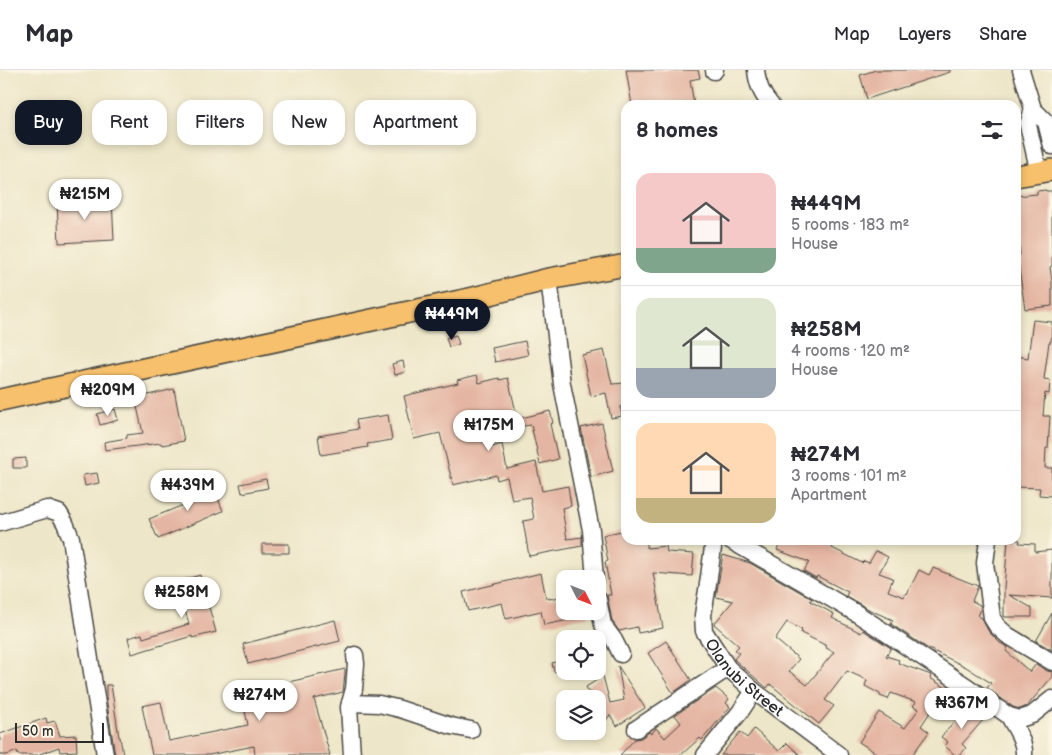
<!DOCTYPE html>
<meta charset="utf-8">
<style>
:root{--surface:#fff;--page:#f7f7f7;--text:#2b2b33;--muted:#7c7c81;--line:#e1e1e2;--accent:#111827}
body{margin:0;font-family:"Balsamiq Sans",sans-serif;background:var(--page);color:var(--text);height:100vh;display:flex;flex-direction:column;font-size:19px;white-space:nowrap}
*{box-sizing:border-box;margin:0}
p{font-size:16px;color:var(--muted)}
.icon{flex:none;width:28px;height:28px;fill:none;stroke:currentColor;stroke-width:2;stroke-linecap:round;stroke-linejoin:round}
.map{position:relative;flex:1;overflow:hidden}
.panel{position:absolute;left:621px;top:30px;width:400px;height:445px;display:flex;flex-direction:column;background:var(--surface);border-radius:15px;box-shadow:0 2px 8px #0003}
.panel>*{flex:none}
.hud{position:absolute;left:15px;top:30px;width:475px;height:45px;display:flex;gap:10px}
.needle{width:32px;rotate:132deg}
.buttons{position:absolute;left:556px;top:500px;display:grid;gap:10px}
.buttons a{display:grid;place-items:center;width:50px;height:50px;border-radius:10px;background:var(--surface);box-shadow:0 2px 8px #0003;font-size:25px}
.scale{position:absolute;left:15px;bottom:12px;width:89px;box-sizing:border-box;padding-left:5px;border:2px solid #2b2b2b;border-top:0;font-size:14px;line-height:18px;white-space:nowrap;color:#2b2b2b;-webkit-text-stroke:4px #fcf5e5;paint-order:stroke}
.price{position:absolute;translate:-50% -42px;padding:0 11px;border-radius:18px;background:#fff;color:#222;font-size:16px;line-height:32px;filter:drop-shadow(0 1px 2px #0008)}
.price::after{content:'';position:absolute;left:50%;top:30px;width:15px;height:11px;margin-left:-8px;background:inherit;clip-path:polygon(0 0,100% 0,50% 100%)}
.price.current{background:var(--accent);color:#fff}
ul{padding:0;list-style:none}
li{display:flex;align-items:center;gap:15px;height:125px;padding:0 15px}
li+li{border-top:1px solid var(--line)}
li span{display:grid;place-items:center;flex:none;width:140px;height:100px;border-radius:15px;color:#555}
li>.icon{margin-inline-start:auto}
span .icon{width:60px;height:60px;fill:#fffc;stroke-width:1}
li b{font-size:21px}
h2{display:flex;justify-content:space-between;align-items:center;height:60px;padding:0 15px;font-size:21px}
.tag{padding:0 18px;border-radius:15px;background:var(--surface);box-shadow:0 2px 8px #0003;font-size:18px;line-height:45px}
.tag.current{background:var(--accent);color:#fff}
header{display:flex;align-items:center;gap:30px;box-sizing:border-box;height:70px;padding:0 25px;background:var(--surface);border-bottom:1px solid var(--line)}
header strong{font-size:24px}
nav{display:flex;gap:28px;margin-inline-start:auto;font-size:18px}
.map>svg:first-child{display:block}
.building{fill:#e4b5a2;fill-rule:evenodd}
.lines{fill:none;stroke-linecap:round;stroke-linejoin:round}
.minor-casing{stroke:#484743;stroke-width:19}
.major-casing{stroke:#484743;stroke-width:24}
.minor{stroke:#fff;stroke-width:16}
.major{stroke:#f7c06c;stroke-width:21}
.labels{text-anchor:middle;stroke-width:4;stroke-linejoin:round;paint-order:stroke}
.street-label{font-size:16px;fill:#2b2b2b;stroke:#fcf5e5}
</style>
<header>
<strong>Map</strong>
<nav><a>Map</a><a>Layers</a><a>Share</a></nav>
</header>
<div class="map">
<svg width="1052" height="685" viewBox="0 0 1052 685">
<rect width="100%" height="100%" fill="#fcf5e5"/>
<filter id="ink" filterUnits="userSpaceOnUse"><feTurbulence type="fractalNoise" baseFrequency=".02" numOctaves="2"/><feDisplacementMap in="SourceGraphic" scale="10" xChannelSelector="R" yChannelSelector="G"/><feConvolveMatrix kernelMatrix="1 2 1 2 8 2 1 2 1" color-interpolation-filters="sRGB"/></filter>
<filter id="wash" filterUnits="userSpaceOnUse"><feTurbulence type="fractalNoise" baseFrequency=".0096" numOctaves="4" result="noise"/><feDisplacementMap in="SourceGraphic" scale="20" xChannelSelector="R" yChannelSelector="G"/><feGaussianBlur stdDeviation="1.12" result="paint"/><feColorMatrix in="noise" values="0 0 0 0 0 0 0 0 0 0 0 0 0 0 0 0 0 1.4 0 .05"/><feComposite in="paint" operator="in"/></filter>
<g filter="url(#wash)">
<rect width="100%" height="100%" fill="#ede6c8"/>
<g id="blocks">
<path class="building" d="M626 0H698L700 8 690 10 694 35H632Z
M876 0H950V2L867 29 860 5Z
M1046 120V121H1052V196L1050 197 1052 211V236L1025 239 1017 185H1020L1016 126 1037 124V121Z
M112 129 114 170 59 173 57 132Z
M1033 250 1052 252 1051 272H1049L1044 309 1050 310 1049 324 1045 323 1043 346H1050L1048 378H1046L1045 398H1052V426L1039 425 1040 418 1016 417V286L1028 288Z
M456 265 459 274 449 277 446 268Z
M525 271 528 285 495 292 492 278Z
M604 280 612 314 626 313V336L620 337 622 346 611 348 606 323 591 326 582 285Z
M403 291 405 302 395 305 392 294Z
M477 305 479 313 499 308 500 310 508 308 516 342 486 350 492 377 502 374 507 399 536 392 542 421 568 416 571 436 562 438 567 469 582 467V476L529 486 523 451 534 449 530 427 512 430 507 407 497 410 496 405 453 415 440 363 414 369 404 326 458 313 457 310Z
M174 319 184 371 162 375 161 373 105 380 104 372 127 368V365L143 363 135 328Z
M115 339 118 350 100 355 97 344Z
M550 341 553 353 550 354 558 389 540 394 531 355 511 358 509 351Z
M388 345 392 370 367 374 368 377 321 385 318 366 358 359 356 350Z
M602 353 613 401 591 407 581 358Z
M26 388V398H13V389Z
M97 403 99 413 85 416 83 405Z
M266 409 268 418 242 423 240 414Z
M211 411 223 441 158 469 149 449 198 429 193 418Z
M626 460V470H646L647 478 666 476 667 482 694 484 692 506 653 503 663 558 638 563 637 557 619 561 612 551 607 525H611L605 492 608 491 603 465Z
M781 470H821L833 475 832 478 862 493 864 491 869 493 876 481 888 487 879 503 893 508 888 521 904 527 906 523 907 524 919 500 929 505 933 498 978 516 972 531 980 535 981 539 978 546 982 548 984 553 989 562 1000 573 1008 577 1006 581 1030 602 1036 594 1047 601 1052 602V607L1027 636 1020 639 1013 637 987 618 991 613 966 597 927 578 891 554 893 550 872 541 846 526 848 522 817 506 816 508 804 501 809 492 777 480Z
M1008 470H1020L1019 473 1035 474V482L1052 480V528L1009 525 1032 538V547H1004V518Z
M262 474H289V483H262Z
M723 485 750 493 812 529 810 531 834 544 832 548 861 563 863 560 891 578 886 586 899 590 898 593 931 605 930 608 946 618 921 656 929 662 912 685H879L859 672 879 642 905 658 919 639 913 636 916 632 891 623 888 629 880 626V624L865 616 867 610 847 601 825 630 834 636 819 654 770 614 767 618 736 591 734 589 739 583 735 580 739 576 714 554 733 531 716 527ZM787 552 802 560 801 563 827 576 826 578 834 582 807 615 789 601 799 589 775 569Z
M541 503 546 528H549V529L565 526V541H589V546L544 555 541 541 506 549 502 533 468 541 463 522Z
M200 505 216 562 192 568V566L132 584 128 568 142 564 143 568 189 554 177 512Z
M1052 543V580L1036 571Z
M335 550 340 571 248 594 243 574Z
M666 571 691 610 673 623 648 583Z
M565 589V599L554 602 552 593Z
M618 596 645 638 617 656 610 645 603 654 598 649V629H593L586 617 603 606 610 633 624 630Z
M345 599V603L343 622 314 629 330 685H255L254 676 209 685H152L142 636 161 632 169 671 248 655 241 623Z
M106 615H111L119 667H120L123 685H115L106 626Z
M716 618 729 629 726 633 730 637 702 670 700 668 681 685H620L635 669 641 668 649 662 651 664 656 658 665 668 681 653 675 645Z
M952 619 962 625 956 632 948 625Z
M969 635 984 649 962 674 966 678 960 685H955L945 676 948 672 941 667Z
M46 648 47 653 55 651 60 666 76 665 77 681 60 682 59 677 37 685H18L17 681 7 685H0V664Z
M754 659 779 681 787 673 800 685H721L740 662 747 668Z"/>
</g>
</g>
<g filter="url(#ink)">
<use href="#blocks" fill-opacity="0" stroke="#484743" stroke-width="1"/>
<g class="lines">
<defs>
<g id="minor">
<path d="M756 0C757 13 762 25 771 35"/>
<path d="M1021 0 1033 39 1046 52 1052 76"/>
<path d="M714 1 715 0"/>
<path d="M1033 39 1028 55 1039 103"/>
<path d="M549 209 562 314 591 460 595 509"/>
<path d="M0 453 47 439 59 443 65 453 71 468 105 685"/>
<path id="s1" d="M714 470 708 514 703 545 704 561 728 598 754 621 839 685"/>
<path d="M730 470 856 543 969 618 1009 646 1020 649 1032 645 1052 629"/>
<path d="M988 470 985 493 992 548 997 556 1007 565 1052 592"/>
<path d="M598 529 603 555 614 570 621 584"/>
<path d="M350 633 379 634 400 639 451 656 471 660"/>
<path d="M1009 646C1015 658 1025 671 1024 685"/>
<path d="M636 659 728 598"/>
<path d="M352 685 349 637 354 619 356 594 355 585"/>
<path d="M705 685 740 642 754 621"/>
</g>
<path id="major" d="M1016 106 1052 100
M0 330 474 228 549 209 626 195"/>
</defs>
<use href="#minor" class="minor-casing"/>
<use href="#major" class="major-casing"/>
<use href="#minor" class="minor"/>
<use href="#major" class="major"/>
</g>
</g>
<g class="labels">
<g class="street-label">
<text dy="6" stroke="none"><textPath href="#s1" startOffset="154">Olanubi Street</textPath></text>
</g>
</g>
</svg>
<div class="buttons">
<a><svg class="needle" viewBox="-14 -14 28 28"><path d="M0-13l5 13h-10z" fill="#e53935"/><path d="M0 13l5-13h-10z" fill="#7c7c81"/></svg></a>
<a><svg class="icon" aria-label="locate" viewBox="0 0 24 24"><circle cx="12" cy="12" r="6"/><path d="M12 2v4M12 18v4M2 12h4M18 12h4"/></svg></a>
<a><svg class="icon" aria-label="layers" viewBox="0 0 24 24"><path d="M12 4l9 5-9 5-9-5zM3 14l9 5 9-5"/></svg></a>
</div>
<div class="scale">50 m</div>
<b class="price" style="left:85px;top:151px">₦215M</b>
<b class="price current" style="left:452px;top:271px">₦449M</b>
<b class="price" style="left:108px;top:347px">₦209M</b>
<b class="price" style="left:489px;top:382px">₦175M</b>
<b class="price" style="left:188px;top:442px">₦439M</b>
<b class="price" style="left:182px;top:549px">₦258M</b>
<b class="price" style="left:260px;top:652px">₦274M</b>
<b class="price" style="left:962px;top:660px">₦367M</b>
<div class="hud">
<a class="tag current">Buy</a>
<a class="tag">Rent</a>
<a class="tag">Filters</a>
<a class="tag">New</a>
<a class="tag">Apartment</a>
</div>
<section class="panel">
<h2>8 homes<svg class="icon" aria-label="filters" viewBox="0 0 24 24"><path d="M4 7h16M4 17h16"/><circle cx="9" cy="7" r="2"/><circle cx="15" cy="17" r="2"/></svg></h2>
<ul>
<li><span style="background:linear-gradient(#f6c9c9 75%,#7fa58c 0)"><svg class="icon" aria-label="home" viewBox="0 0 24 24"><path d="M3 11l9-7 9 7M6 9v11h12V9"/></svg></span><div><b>₦449M</b><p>5 rooms · 183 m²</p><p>House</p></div></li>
<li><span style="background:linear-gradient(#dfe7d0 70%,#9aa5b1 0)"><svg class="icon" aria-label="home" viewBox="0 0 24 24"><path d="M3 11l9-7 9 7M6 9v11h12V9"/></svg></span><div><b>₦258M</b><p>4 rooms · 120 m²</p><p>House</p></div></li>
<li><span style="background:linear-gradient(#ffd9b3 75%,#c2b280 0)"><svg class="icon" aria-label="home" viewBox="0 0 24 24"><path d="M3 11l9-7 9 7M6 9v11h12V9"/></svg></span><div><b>₦274M</b><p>3 rooms · 101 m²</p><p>Apartment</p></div></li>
</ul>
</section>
</div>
